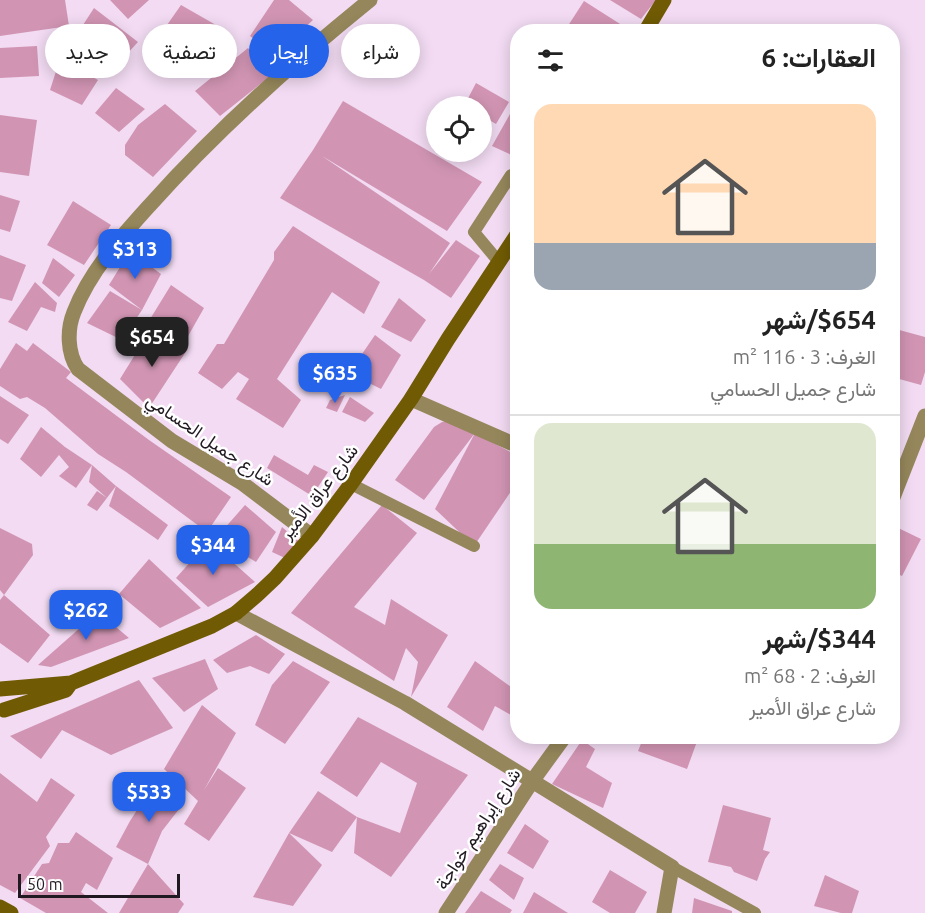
<!DOCTYPE html>
<html lang="ar">
<meta charset="utf-8">
<style>
:root{--surface:#fff;--page:#f2f2f2;--text:#222;--muted:#767676;--line:#e0e0e0;--accent:#2563eb}
body{margin:0;font-family:Ubuntu,Vazirmatn,sans-serif;background:var(--page);color:var(--text);direction:rtl;height:100vh;display:flex;flex-direction:column;font-size:22px;white-space:nowrap}
*{box-sizing:border-box;margin:0}
p{font-size:20px;color:var(--muted)}
.icon{flex:none;width:33px;height:33px;fill:none;stroke:currentColor;stroke-width:2;stroke-linecap:round;stroke-linejoin:round}
.map{position:relative;flex:1;overflow:hidden;direction:ltr}
.sheet{position:absolute;left:510px;top:24px;width:390px;height:720px;display:flex;flex-direction:column;background:var(--surface);border-radius:24px;box-shadow:0 3px 15px #0003;direction:rtl}
.sheet>*{flex:none}
.banner{position:absolute;left:18px;top:24px;width:402px;height:54px;direction:rtl;display:flex;gap:12px}
.fabs{position:absolute;left:426px;top:96px;display:grid;gap:12px}
.fabs a{display:grid;place-items:center;width:66px;height:66px;border-radius:50%;background:var(--surface);box-shadow:0 3px 15px #0003;font-size:30px}
.scale{position:absolute;left:18px;bottom:15px;width:162px;box-sizing:border-box;padding-left:6px;border:3px solid #211921;border-top:0;font-size:16px;line-height:21px;white-space:nowrap;color:#211921;-webkit-text-stroke:4px #fff;paint-order:stroke}
.price{position:absolute;translate:-50% -51px;padding:0 14px;border-radius:12px;background:var(--accent);color:#fff;font-size:20px;line-height:39px;filter:drop-shadow(0 2px 3px #0008)}
.price::after{content:'';position:absolute;left:50%;top:36px;width:18px;height:14px;margin-left:-9px;background:inherit;clip-path:polygon(0 0,100% 0,50% 100%)}
.price.current{background:#222;color:#fff}
ul{padding:0;list-style:none}
li{display:grid;align-content:center;gap:12px;height:318px;padding:0 24px}
li+li{border-top:2px solid var(--line)}
li span{display:grid;place-items:center;height:186px;border-radius:18px;color:#555}
li>.icon{margin-inline-start:auto}
span .icon{width:108px;height:108px;fill:#fffc;stroke-width:1}
li b{font-size:26px}
h2{display:flex;justify-content:space-between;align-items:center;height:72px;padding:0 24px;font-size:26px}
.chip{padding:0 21px;border-radius:27px;background:var(--surface);box-shadow:0 3px 15px #0003;font-size:21px;line-height:54px}
.chip.current{background:var(--accent);color:#fff}
.map>svg:first-child{display:block}
.building{fill:#d195b3}
.lines{fill:none;stroke-linecap:round;stroke-linejoin:round}
.service{stroke:#95875b;stroke-width:12}
.minor{stroke:#95875b;stroke-width:15}
.secondary{stroke:#705b04;stroke-width:15}
.labels{text-anchor:middle;stroke-width:5;stroke-linejoin:round;paint-order:stroke}
.street-label{font-size:18px;fill:#211921;stroke:#fff}
</style>
<div class="map">
<svg width="925" height="913" viewBox="0 0 925 913">
<rect width="100%" height="100%" fill="#f2dbf3"/>
<path class="building" d="M0 0H65L69 26 0 36Z
M110 0H149L128 19Z
M274 0H289L313 20 288 43 278 31 263 47 250 36Z
M610 0H656L641 19Z
M584 1 628 29 627 32H564Z
M181 5 216 25 189 56 160 35Z
M94 8 138 42 112 70 72 42Z
M37 46 39 76 0 78V48Z
M248 48 273 74 220 116 195 91Z
M60 59 98 80 82 105 50 90Z
M476 83 509 102 496 124 482 116V106H464Z
M116 88 145 109 119 132 95 113Z
M343 101 482 182 447 231 322 156 450 243 429 274 456 240 480 256 451 298 424 280 280 198 313 150Z
M165 104 197 131 153 177 125 155V145L138 125Z
M515 105 518 106V158L492 146Z
M0 115 37 120 29 176 0 172Z
M0 195 20 201 10 232 0 229Z
M73 201 111 225 84 265 47 245Z
M293 226 380 282 364 314 332 292 277 379 301 400 283 428 236 399 249 379 238 372 222 389 198 373 217 344H224L274 260V252Z
M130 251 161 274 142 310 109 285Z
M0 255 26 265 12 301 0 298Z
M53 258 75 275 59 297 42 283Z
M35 282 57 303 55 312 41 307 27 331 8 322Z
M171 285 204 308 183 345 147 324Z
M110 291 142 310 122 340 87 323Z
M399 298 426 320 411 342 381 327Z
M892 328 925 337V372L921 385 892 377Z
M149 332 187 350 149 408 120 379Z
M375 335 401 355 381 389 349 373Z
M16 343 27 351 33 343 71 372 66 378 149 440 231 497 207 532 126 472 98 454 45 408 27 397 20 399 0 386V369Z
M345 395 337 412 326 408 330 400Z
M0 396 29 415 8 444 0 439Z
M350 397 374 413 365 422 342 412Z
M451 420 475 433 424 500 395 480 434 427 442 422Z
M41 427 65 447 92 465 76 488 59 476 69 467 59 455 41 477 20 459Z
M475 433 518 456V481L474 546 435 509Z
M274 455 308 475 314 465 328 472 312 496 267 468Z
M92 465 116 486 97 511 87 505 97 491 107 498 89 482Z
M116 486 168 525 158 540 109 506Z
M245 505 276 532 256 562 216 538Z
M382 505 417 533 354 607 385 625 391 599 448 635 411 697 418 662 406 648 394 681 291 613Z
M892 525 921 539 902 576 895 573 892 579Z
M282 527 302 544 285 558 272 552Z
M0 528 32 544 33 555 4 595 0 590Z
M209 541 255 582 208 607 176 578Z
M149 559 201 608 160 628 119 594Z
M4 595 50 635 28 663 0 643V600Z
M98 612 129 638 51 667 38 665Z
M256 635 285 654 269 674 250 666 227 673 213 660Z
M205 659 218 689 184 712 152 678Z
M293 661 330 682 285 744 255 725 272 685Z
M475 661 518 692V719L495 706 483 731 447 707Z
M139 680 173 728 111 755 62 730 41 759 10 736Z
M202 705 236 733 204 790 218 768 246 788 209 841 184 824 198 801 164 769Z
M358 717 468 775 391 877 354 853 357 817 332 852 289 833 322 865 293 906 253 897 289 833 318 791 357 817 400 833 417 783 381 762 357 797 320 773Z
M644 736H699L687 769 638 751Z
M582 740 595 749 586 767 612 783 603 808 552 784Z
M0 773 37 802 51 778 75 795 46 837 50 846 15 893 0 885Z
M157 779 183 804 162 831 148 864 116 847 130 821Z
M723 805 771 818 763 850 770 852 765 859 757 881 734 872 731 867 708 862Z
M525 824 549 841 533 869 507 853Z
M76 832 113 858 97 890 86 883 81 892 108 913H46L20 898 42 864 49 863 58 843H69Z
M148 864 184 904 178 913H119Z
M500 864 524 878 514 900 489 880Z
M610 870 647 892 635 913H610L592 902Z
M825 875 859 891 852 913H841L814 906Z
M481 891 512 910 510 913H465Z
M534 892 568 913H523Z
M694 898 732 911V913H692Z"/>
<g class="lines">
<path class="service" d="M499 262 474 232 511 175
M351 484 474 546
M672 867 755 913"/>
<path class="minor" d="M411 399 518 446
M892 500 925 416
M312 536 242 483 172 441 78 369C67 353 67 329 74 312 90 271 121 237 150 205 217 130 292 63 370 0
M236 613 405 703 672 867 664 913
M446 913 533 780 565 736"/>
<path class="secondary" d="M645 32 664 0
M0 689 71 683 212 626 236 613 257 595 275 578 312 536 351 484 411 399 448 339 518 233
M4 710 66 690 71 683
M0 907 11 913"/>
</g>
<g class="labels">
<g class="street-label">
<text transform="translate(210 440) rotate(34)" y="6">شارع جميل الحسامي</text>
<text transform="translate(319 492) rotate(-52)" y="6">شارع عراق الأمير</text>
<text transform="translate(478 829) rotate(-57)" y="6">شارع إبراهيم خواجة</text>
</g>
</g>
</svg>
<div class="fabs">
<a><svg class="icon" aria-label="locate" viewBox="0 0 24 24"><circle cx="12" cy="12" r="6"/><path d="M12 2v4M12 18v4M2 12h4M18 12h4"/></svg></a>
</div>
<div class="scale">50 m</div>
<b class="price" style="left:135px;top:280px">$313</b>
<b class="price current" style="left:152px;top:368px">$654</b>
<b class="price" style="left:335px;top:404px">$635</b>
<b class="price" style="left:213px;top:576px">$344</b>
<b class="price" style="left:86px;top:641px">$262</b>
<b class="price" style="left:149px;top:823px">$533</b>
<div class="banner">
<a class="chip">شراء</a>
<a class="chip current">إيجار</a>
<a class="chip">تصفية</a>
<a class="chip">جديد</a>
</div>
<section class="sheet">
<h2>العقارات: 6<svg class="icon" aria-label="filters" viewBox="0 0 24 24"><path d="M4 7h16M4 17h16"/><circle cx="9" cy="7" r="2"/><circle cx="15" cy="17" r="2"/></svg></h2>
<ul>
<li><span style="background:linear-gradient(#ffd9b3 75%,#9aa5b1 0)"><svg class="icon" aria-label="home" viewBox="0 0 24 24"><path d="M3 11l9-7 9 7M6 9v11h12V9"/></svg></span><div><b>$654/شهر</b><p>الغرف: 3 · 116 m²</p><p>شارع جميل الحسامي</p></div></li>
<li><span style="background:linear-gradient(#dfe7d0 65%,#8fb573 0)"><svg class="icon" aria-label="home" viewBox="0 0 24 24"><path d="M3 11l9-7 9 7M6 9v11h12V9"/></svg></span><div><b>$344/شهر</b><p>الغرف: 2 · 68 m²</p><p>شارع عراق الأمير</p></div></li>
</ul>
</section>
</div>
